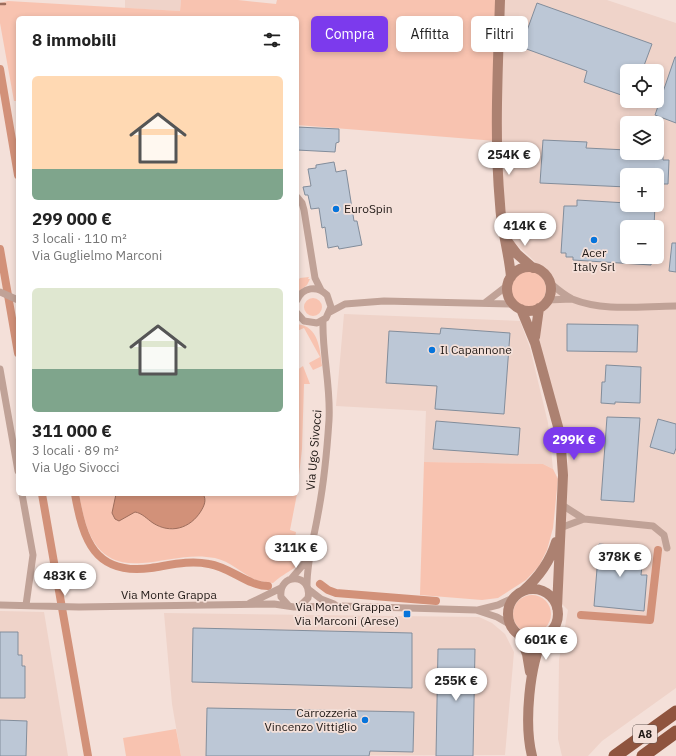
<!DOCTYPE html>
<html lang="it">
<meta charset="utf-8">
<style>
:root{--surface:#fff;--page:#f6f6f6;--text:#222;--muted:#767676;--accent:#7c3aed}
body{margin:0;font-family:"IBM Plex Sans",sans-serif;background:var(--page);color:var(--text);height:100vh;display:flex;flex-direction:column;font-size:15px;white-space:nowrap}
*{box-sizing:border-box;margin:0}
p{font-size:13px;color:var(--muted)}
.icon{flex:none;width:22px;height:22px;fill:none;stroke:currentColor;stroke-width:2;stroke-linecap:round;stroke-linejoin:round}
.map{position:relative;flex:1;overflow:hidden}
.sheet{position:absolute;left:16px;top:16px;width:283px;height:480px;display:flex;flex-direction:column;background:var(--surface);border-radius:6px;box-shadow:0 2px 6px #0003}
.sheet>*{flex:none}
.top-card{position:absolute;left:311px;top:16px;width:305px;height:36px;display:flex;gap:8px}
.fabs{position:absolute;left:620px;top:64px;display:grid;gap:8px}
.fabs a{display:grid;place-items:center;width:44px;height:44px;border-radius:6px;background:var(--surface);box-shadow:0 2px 6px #0003;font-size:20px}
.price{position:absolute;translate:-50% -34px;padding:0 9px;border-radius:14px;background:#fff;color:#222;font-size:13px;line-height:26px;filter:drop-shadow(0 1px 2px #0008)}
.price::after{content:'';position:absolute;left:50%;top:24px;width:12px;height:9px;margin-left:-6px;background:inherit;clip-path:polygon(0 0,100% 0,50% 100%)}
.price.selected{background:var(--accent);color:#fff}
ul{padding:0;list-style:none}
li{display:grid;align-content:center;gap:8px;height:212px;padding:0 16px}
li span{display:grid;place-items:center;height:124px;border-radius:6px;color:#555}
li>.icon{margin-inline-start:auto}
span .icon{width:72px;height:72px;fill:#fffc;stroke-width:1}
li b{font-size:17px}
h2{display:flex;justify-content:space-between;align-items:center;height:48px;padding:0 16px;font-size:17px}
.chip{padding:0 14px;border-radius:6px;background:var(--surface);box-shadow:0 2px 6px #0003;font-size:14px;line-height:36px}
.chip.selected{background:var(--accent);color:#fff}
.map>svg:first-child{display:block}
.built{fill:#efd3c9;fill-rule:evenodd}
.green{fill:#f8c3b0}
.water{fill:#d29179;stroke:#9d6d5c}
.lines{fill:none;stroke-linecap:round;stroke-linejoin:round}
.stream{stroke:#9d6d5c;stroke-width:2.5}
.canal{stroke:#d29179;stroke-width:8}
.building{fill:#bcc7d6;stroke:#828d9b}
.street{stroke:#c0a297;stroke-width:7}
.secondary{stroke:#ac8171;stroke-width:10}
.highway{stroke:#8f543e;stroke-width:13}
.poi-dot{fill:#0674db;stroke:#f4e0d9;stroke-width:1.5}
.labels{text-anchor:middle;stroke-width:3.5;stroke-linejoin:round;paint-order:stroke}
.shield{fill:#f4e0d9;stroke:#605551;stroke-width:1}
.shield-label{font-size:11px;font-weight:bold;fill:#211a17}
.poi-label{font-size:12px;fill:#211a17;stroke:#f4e0d9;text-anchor:start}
.street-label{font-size:12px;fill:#211a17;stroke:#f4e0d9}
</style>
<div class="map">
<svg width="676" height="756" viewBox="0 0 676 756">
<rect width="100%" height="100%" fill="#f4e0d9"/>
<path class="built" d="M125 0H181L180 11 125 8Z
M505 0H607L676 23V688L602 741 588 756H562L558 739 559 660 568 610 562 604 568 455 564 435 538 342 542 311 552 298V280L547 273 512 240 502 199 501 113ZM627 71H657V101H627ZM627 123H657V153H627ZM627 175H657V205H627ZM627 227H657V257H627Z
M344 314 520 321 530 348 548 423 553 469 543 464 424 462 426 411 336 406Z
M0 611 44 612 68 756H0Z
M164 613 479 617 492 623 505 634 514 652 505 755 181 756 172 704Z"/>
<path class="green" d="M181 0H238L276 4 277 0H499L496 141 297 125V18H18V101H14L0 23V3L8 1 180 11Z
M510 289a18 18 0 1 1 36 0a18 18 0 1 1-36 0Z
M309 277 308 279H310L307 285 297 293V281L300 278Z
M304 307a9 9 0 1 1 18 0a9 9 0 1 1-18 0Z
M297 324C319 326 320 350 322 366L313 370 309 363 320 357 304 328 297 331Z
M303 366 310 384H304L302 449 297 493V370Z
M424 462 543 464 553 469 558 479 553 528 547 550 539 566 526 580 498 598 482 600 420 595Z
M79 494H297L290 530 296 532 295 538 306 541C299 574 295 564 273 583 266 582 258 581 252 578 239 571 231 562 215 558 190 553 167 561 142 563 95 567 86 532 79 494Z
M513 614a19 19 0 1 1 38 0a19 19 0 1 1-38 0Z
M176 729 181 756H126L123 738Z"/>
<path class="water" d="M116 494H203C207 500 204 506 201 511 190 529 170 534 153 523 147 519 142 513 135 512L119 521 115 519 112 513Z"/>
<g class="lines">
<path class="stream" d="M0 4H5"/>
<path class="canal" d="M0 69 18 175
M0 249 18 353
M42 494 88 756
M75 494C83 539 94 576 151 568 171 565 189 560 209 564 230 567 248 586 268 586
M320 584 328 590 336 593 436 601
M581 615 650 620 658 550"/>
</g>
<path class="building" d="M537 3 652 44 642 71H627V97L584 82 587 71 521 47Z
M675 57H676V123L655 115Z
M297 127 339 129V142L336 143 335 152 297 150Z
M543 140 587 142 586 148 627 150V153H657V147L663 148V160H669L668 184H657V175H627V187L540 183Z
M334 162 336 172 346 170 354 221H357L362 245 339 249 338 246 328 248 325 227 322 228 319 208 311 209 308 195H305L303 187 311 186 308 169 316 168V165Z
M577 200 627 203V205H655L654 227H627V257H652L651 265 573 260V257H566V253H561L564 206H577Z
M672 243H676V272L669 271Z
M567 324 638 325 637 352 567 351Z
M441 328 510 333 504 414 435 409 437 386 386 383 389 331 440 334Z
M606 365 641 367 640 403 615 402V404L601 403 602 382H605Z
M607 417 640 418 634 502 601 500Z
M658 419 676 424V448L674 454 650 447Z
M436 421 520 428 518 455 433 449Z
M599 544 644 548 641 575H647L644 611 594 606Z
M193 628 412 633V688L192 682Z
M0 632H18V655H22V666H25V698H0Z
M438 649H475L473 756H436Z
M207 708 414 712 413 752 370 751 369 756H206Z
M0 720 27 721 26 756H0Z"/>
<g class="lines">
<path class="street" d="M297 197 302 203 304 210 315 278 321 290
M550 283C557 289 564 295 572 299 604 312 642 306 676 306
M0 292 18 300
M297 300C303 287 317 285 327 295L331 307 326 318 317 323 304 321 297 313
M547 300 572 299
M486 302 508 285
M330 312 345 304 384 301 513 304
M0 369 18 471
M22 494 33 555 26 605
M562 505 584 519 653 526 664 535 667 548
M560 528 584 519
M291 579 308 559
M307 585C307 560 314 538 318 514 324 483 327 451 329 420 331 386 322 354 323 321
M308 589 321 599 334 604
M250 603 281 588
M0 605 79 607 274 604 294 607 340 606 476 610 497 617 511 625
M289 606 281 597C278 572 313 573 308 598L300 606
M478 610 498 605 515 597"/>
<path class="secondary" d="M500 0C498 68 494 136 500 204 501 229 509 252 511 277
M508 242 517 254 533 268
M507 289a22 22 0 1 1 44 0a22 22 0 1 1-44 0Z
M521 309 535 343 560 434 563 475 557 608
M535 337 539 308
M508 614a25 25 0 1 1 50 0a25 25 0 1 1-50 0Z
M523 591C539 577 550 562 556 542
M519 635 527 654 530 672
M532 756C524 724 529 665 544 636"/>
<path class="highway" d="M615 756 676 712
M643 756 676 732"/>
</g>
<g class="poi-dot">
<circle cx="336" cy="209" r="4"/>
<circle cx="594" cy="240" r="4"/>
<circle cx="432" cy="350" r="4"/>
<rect x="403" y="610" width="8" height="8" rx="2"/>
<circle cx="365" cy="720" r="4"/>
</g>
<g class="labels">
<rect class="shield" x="633" y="725" width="24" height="18" rx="3"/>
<g class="shield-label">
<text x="645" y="738">A8</text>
</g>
<g class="poi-label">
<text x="344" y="213">EuroSpin</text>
<text x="594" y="257" text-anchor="middle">Acer<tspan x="594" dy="14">Italy Srl</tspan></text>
<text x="440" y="354">Il Capannone</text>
<text x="399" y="611" text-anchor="end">Via Monte Grappa -<tspan x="399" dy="14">Via Marconi (Arese)</tspan></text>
<text x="357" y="717" text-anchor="end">Carrozzeria<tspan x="357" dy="14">Vincenzo Vittiglio</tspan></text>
</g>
<g class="street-label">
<text transform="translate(314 450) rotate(-85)" y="4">Via Ugo Sivocci</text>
<text x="169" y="599">Via Monte Grappa</text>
</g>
</g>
</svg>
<div class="fabs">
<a><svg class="icon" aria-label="locate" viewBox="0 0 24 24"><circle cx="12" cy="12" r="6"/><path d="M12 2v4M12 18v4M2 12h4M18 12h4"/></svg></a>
<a><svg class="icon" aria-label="layers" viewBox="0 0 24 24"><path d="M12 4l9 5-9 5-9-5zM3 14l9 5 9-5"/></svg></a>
<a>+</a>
<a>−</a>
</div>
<b class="price" style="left:509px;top:176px">254K €</b>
<b class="price" style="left:525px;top:247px">414K €</b>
<b class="price selected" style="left:574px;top:461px">299K €</b>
<b class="price" style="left:296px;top:569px">311K €</b>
<b class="price" style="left:620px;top:578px">378K €</b>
<b class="price" style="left:65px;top:597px">483K €</b>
<b class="price" style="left:546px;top:661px">601K €</b>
<b class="price" style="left:456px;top:702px">255K €</b>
<div class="top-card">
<a class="chip selected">Compra</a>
<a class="chip">Affitta</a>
<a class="chip">Filtri</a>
</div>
<section class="sheet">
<h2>8 immobili<svg class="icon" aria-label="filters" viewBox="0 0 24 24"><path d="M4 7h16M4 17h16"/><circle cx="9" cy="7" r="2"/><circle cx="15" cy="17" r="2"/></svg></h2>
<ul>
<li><span style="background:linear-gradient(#ffd9b3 75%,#7fa58c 0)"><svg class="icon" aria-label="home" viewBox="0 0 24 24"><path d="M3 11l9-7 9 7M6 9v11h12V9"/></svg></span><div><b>299 000 €</b><p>3 locali · 110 m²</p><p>Via Guglielmo Marconi</p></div></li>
<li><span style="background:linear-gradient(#dfe7d0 65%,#7fa58c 0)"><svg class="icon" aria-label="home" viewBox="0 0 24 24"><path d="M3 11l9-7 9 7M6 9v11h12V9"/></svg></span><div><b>311 000 €</b><p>3 locali · 89 m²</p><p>Via Ugo Sivocci</p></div></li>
</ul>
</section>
</div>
